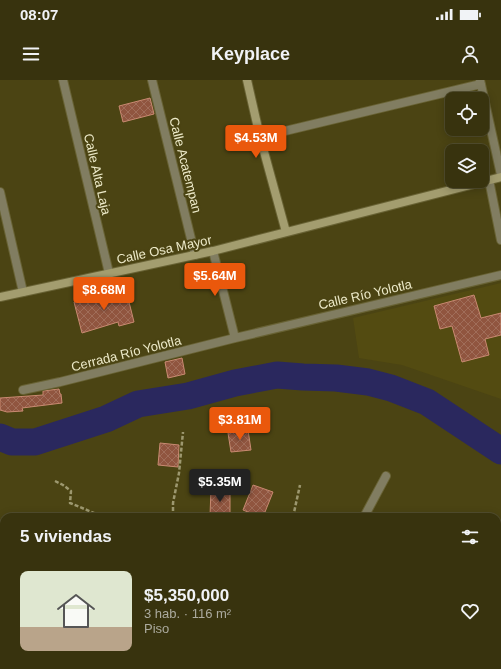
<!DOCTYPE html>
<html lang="es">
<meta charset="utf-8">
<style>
:root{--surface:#38330e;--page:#433f1c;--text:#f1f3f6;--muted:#abaa9e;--line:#524e2e;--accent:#ea580c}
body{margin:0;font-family:Helvetica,sans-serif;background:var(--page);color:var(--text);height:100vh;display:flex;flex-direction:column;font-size:15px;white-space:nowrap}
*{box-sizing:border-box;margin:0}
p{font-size:13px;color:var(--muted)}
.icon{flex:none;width:22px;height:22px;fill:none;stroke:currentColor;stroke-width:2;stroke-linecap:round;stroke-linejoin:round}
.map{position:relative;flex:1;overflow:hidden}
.drawer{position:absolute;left:0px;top:433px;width:501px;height:156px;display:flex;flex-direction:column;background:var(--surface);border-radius:12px 12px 0 0;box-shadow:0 2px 10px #0003,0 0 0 1px var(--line)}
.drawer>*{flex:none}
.tools{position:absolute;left:445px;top:12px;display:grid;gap:8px}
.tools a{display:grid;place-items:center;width:44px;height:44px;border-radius:8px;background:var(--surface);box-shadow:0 2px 10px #0003,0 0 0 1px var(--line);font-size:20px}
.price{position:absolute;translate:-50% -34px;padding:0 9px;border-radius:4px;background:var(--accent);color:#fff;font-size:13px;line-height:26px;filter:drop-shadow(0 1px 2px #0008)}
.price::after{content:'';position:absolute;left:50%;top:24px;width:12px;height:9px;margin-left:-6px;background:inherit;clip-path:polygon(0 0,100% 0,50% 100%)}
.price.current{background:#222;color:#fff}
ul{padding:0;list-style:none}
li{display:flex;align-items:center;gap:12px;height:100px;padding:0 20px}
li+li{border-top:1px solid var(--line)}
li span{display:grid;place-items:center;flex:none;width:112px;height:80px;border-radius:8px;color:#555}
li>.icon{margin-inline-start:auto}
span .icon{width:48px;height:48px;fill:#fffc;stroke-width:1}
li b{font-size:17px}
h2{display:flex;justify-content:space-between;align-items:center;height:48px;padding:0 20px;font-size:17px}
.status{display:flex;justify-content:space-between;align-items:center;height:28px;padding:0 20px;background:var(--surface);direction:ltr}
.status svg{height:11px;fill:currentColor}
header{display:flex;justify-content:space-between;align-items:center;height:52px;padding:0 20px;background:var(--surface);font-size:18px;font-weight:700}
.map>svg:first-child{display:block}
.built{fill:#534b11}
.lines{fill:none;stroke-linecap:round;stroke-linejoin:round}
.river{stroke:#2a285e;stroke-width:27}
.building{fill:url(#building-cross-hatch);stroke:#c98a71}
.street-casing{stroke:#686234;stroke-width:10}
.secondary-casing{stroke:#686234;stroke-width:10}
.path{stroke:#9d986f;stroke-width:2.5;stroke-dasharray:4 2;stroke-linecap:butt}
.street{stroke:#817d61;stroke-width:8}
.secondary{stroke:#a39d6f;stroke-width:8}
.labels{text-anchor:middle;stroke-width:4;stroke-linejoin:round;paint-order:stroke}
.street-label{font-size:13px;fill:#ece9c8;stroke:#4b4413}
</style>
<div class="status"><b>08:07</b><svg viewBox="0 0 49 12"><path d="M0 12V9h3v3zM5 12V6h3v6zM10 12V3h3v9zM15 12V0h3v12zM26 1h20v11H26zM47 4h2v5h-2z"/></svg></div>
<header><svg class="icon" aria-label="menu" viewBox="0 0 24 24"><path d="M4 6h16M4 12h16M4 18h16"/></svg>Keyplace<svg class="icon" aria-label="person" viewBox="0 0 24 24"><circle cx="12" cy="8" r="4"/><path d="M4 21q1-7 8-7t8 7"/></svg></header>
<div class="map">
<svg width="501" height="589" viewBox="0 0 501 589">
<defs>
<pattern id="building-cross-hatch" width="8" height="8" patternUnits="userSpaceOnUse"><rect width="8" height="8" fill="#90553f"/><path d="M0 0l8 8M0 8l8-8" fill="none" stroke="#a06d59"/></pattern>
</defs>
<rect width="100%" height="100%" fill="#4b4413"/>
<path class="built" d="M501 203V319L402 285 359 278 353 238Z"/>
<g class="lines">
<path class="river" d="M0 357 12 362H35L106 339 138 324 188 316 235 303 277 295 303 297 336 298 368 302 391 308 427 322 501 371"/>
</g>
<path class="building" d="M150 18 154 34 123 42 119 26Z
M126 210 134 242 119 246 118 242 82 253 74 222Z
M474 215 481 238 501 233V255L485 259 489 275 462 282 452 246 440 249 434 226Z
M182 278 185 294 168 298 165 282Z
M59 309 60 314H61L62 323 22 328 23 331 7 332 0 330V318L43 315V311Z
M248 350 251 370 231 372 228 353Z
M160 363 179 365 178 387 158 385Z
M253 405 273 412 263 437H260L243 430Z
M211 409 230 410V437L210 436Z"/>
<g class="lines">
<defs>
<path id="street" d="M63 0 109 193
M152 0 195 175
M480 0 501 95
M260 57 481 4
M489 100 501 160
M0 112 23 212
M213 171 235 258
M23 310 60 302 235 258 501 195
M364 437 386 396
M0 549H4
M455 585 458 589
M160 589V585"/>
<path id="secondary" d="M247 0 260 57 286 152
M0 217 213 171 501 97"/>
</defs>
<use href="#street" class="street-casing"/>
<use href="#secondary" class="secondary-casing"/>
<path class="path" d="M55 401 63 405 71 411 70 423 99 435
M98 437 99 435 112 437
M173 437V423L179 393 183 352
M293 437 300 405"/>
<use href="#street" class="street"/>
<use href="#secondary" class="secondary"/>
</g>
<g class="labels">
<g class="street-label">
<text transform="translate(186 85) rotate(76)" y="5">Calle Acatempan</text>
<text transform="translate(98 94) rotate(77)" y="5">Calle Alta Laja</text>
<text transform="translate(164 169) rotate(-12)" y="5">Calle Osa Mayor</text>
<text transform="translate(365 214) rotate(-13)" y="5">Calle Río Yolotla</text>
<text transform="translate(126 273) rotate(-14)" y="5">Cerrada Río Yolotla</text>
</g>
</g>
</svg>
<div class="tools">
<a><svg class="icon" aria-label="locate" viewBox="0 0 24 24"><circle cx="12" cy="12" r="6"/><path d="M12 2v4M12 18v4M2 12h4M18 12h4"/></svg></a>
<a><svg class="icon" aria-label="layers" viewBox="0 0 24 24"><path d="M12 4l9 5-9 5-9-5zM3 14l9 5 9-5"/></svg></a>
</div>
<b class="price" style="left:256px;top:79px">$4.53M</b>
<b class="price" style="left:215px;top:217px">$5.64M</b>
<b class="price" style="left:104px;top:231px">$8.68M</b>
<b class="price" style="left:240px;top:361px">$3.81M</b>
<b class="price current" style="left:220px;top:423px">$5.35M</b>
<section class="drawer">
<h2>5 viviendas<svg class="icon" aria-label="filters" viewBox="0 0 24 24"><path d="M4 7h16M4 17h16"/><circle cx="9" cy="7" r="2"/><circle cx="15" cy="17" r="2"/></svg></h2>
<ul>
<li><span style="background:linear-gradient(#dfe7d0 70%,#b9a48a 0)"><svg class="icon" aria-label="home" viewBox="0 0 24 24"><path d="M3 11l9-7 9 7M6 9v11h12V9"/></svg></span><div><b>$5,350,000</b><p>3 hab. · 116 m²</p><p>Piso</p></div><svg class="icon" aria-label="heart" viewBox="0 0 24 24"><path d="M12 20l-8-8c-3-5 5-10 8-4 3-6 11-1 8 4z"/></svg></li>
</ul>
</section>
</div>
